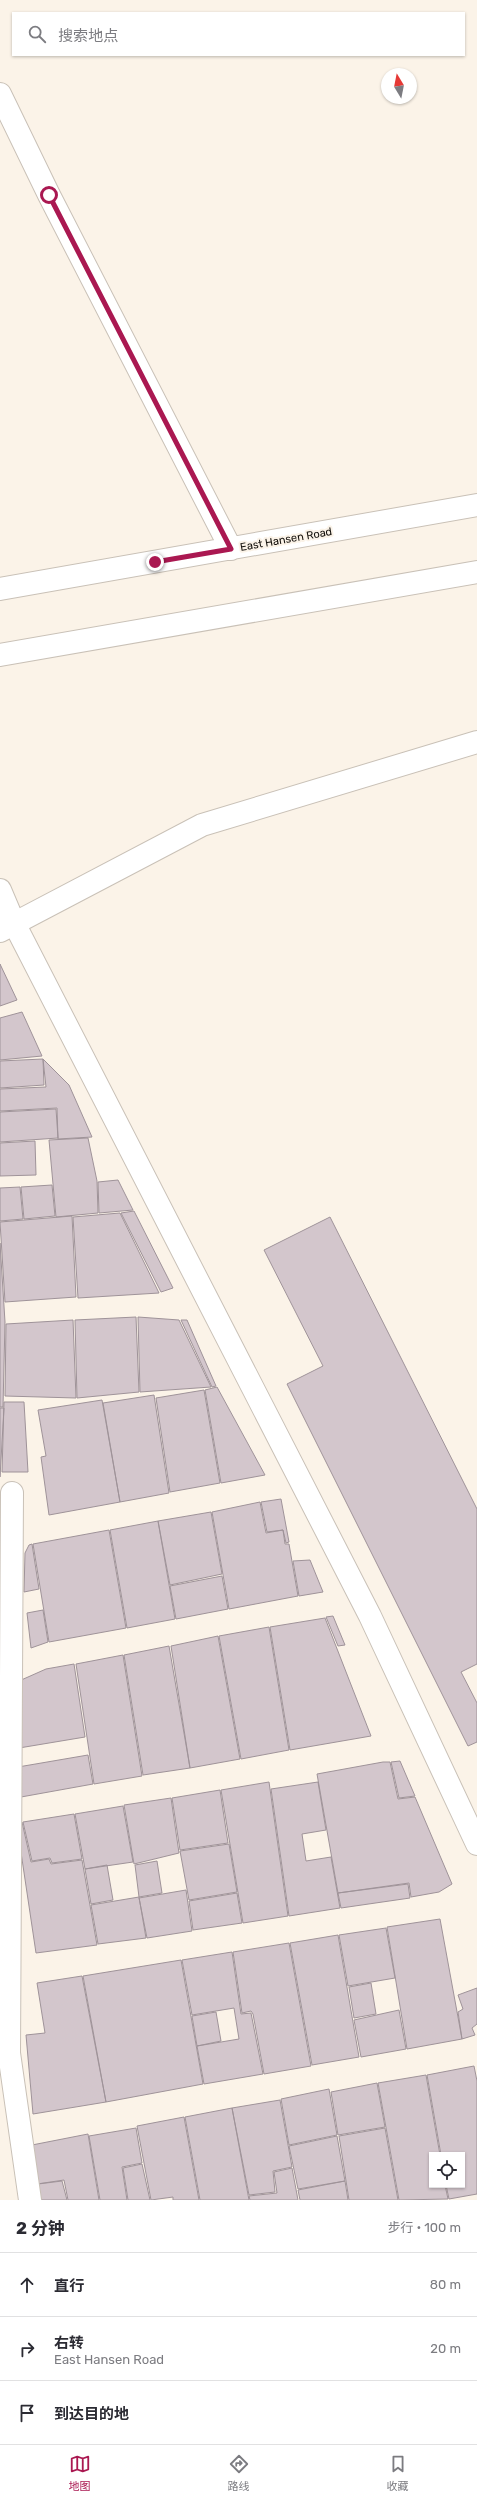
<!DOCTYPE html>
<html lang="zh">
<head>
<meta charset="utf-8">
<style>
	:root { --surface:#fff; --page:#f7f7f7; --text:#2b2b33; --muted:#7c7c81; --line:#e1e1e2; --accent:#aa1851 }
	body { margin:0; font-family:Rubik,"Noto Sans SC",sans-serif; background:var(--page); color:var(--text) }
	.controls { position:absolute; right:12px; bottom:12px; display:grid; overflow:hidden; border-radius:0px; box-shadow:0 1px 3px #0004 }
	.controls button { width:36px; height:36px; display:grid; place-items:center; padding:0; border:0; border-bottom:1px solid var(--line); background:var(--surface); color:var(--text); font:20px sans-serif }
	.compass { position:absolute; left:381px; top:68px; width:36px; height:36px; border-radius:50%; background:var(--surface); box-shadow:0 1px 3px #0004; rotate:350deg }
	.stop { position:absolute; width:12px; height:12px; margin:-9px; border:3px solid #aa1851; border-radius:50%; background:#fff }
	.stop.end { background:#aa1851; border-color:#fff; box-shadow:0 1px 4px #0008 }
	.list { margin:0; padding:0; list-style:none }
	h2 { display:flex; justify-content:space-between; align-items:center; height:52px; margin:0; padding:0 16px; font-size:17px }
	h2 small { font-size:13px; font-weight:400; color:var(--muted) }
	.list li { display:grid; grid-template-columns:26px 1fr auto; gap:12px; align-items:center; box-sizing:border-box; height:64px; padding:0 16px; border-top:1px solid var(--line) }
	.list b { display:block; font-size:15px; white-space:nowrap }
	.list p { margin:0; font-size:13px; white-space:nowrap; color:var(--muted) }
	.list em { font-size:13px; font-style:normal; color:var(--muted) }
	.icon { flex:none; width:22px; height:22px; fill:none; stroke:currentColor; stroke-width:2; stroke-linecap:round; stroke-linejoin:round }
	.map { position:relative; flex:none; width:477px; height:2200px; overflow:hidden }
	.search { position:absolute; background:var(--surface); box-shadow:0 1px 3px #0004; left:12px; right:12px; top:12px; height:44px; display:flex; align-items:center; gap:10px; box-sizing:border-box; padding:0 14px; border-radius:0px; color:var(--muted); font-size:15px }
	.sheet { height:244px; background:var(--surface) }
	nav { display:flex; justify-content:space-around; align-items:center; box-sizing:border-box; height:56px; border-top:1px solid var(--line); background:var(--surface); font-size:11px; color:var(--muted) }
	nav a { display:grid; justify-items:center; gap:2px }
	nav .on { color:var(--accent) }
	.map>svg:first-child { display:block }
	.building { fill:#d3c6cc; stroke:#9f9399 }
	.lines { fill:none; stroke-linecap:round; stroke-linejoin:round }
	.street-casing { stroke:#c9c1b7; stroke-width:24 }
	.secondary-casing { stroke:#c9c1b7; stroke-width:24 }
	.street { stroke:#fff; stroke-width:22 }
	.secondary { stroke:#fff; stroke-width:22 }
	.route { stroke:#aa1851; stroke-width:5 }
	.labels { text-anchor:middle; stroke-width:4; stroke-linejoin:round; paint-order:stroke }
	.street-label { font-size:11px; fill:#110e0a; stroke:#fbf3e8 }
</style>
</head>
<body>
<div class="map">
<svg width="477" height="2200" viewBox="0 0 477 2200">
	<rect width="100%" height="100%" fill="#fbf3e8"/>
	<!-- building -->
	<path class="building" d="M 0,964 L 17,1000 L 0,1006 Z
		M 22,1012 L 42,1056 L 0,1060 L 0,1018 Z
		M 43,1059 L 69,1085 L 92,1137 L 58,1139 L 57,1108 L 0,1111 L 0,1089 L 46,1087 Z
		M 43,1059 L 44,1085 L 0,1088 L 0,1061 Z
		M 56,1109 L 58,1138 L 0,1142 L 0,1112 Z
		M 88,1138 L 97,1181 L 98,1213 L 56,1217 L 49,1140 Z
		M 35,1141 L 36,1175 L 0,1176 L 0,1143 Z
		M 118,1180 L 133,1210 L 99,1213 L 98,1182 Z
		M 52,1185 L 55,1216 L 24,1219 L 21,1187 Z
		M 20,1187 L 23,1219 L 0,1221 L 0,1188 Z
		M 134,1211 L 173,1288 L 161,1292 L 121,1213 Z
		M 120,1213 L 159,1293 L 78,1298 L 73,1217 Z
		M 72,1216 L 76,1297 L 5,1302 L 0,1222 Z
		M 330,1217 L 477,1509 L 477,1664 L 461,1672 L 477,1703 L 477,1742 L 468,1746 L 287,1384 L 323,1366 L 264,1250 Z
		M 0,1243 L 5,1322 L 3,1407 L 0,1407 Z
		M 136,1317 L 139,1392 L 77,1398 L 75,1320 Z
		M 138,1317 L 179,1320 L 211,1387 L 140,1392 Z
		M 73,1320 L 76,1398 L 5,1396 L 6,1324 Z
		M 181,1320 L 187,1320 L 216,1386 L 212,1387 Z
		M 217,1387 L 265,1475 L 221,1483 L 205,1390 Z
		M 204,1390 L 220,1483 L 170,1492 L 156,1398 Z
		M 154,1395 L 169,1493 L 120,1502 L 103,1403 Z
		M 102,1400 L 120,1502 L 49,1515 L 41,1457 L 46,1456 L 38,1410 Z
		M 4,1402 L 24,1402 L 28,1472 L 2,1472 Z
		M 0,1408 L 4,1408 L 0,1477 Z
		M 281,1499 L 289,1542 L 286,1543 L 283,1530 L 267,1532 L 261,1502 Z
		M 260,1502 L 266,1533 L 283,1530 L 285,1544 L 289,1544 L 298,1596 L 229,1609 L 212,1512 Z
		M 211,1512 L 222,1574 L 170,1585 L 158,1521 Z
		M 158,1521 L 175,1619 L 127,1628 L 110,1530 Z
		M 109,1530 L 126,1628 L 49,1642 L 33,1544 Z
		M 32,1544 L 39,1589 L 24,1592 L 25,1553 L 29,1545 Z
		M 310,1560 L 323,1592 L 299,1596 L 293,1561 Z
		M 222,1576 L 228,1609 L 176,1619 L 170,1586 Z
		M 43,1610 L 48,1642 L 31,1648 L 27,1613 Z
		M 333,1616 L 345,1645 L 338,1646 L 326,1617 Z
		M 325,1618 L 371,1736 L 290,1750 L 270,1627 Z
		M 269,1627 L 289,1750 L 241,1759 L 219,1636 Z
		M 218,1636 L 240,1759 L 190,1768 L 171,1646 Z
		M 169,1646 L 190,1768 L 143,1775 L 124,1655 Z
		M 123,1655 L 142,1776 L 94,1784 L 76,1664 Z
		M 74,1664 L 85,1737 L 19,1748 L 19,1681 L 46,1669 Z
		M 88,1755 L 93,1784 L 21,1797 L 18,1767 Z
		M 400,1761 L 415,1796 L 399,1798 L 391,1762 Z
		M 383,1762 L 390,1762 L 398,1799 L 415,1797 L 452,1884 L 439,1892 L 411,1897 L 409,1883 L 338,1893 L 317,1774 Z
		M 269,1782 L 288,1916 L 243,1923 L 221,1790 Z
		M 318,1782 L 326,1830 L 302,1834 L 306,1861 L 331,1857 L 340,1908 L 289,1916 L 271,1789 Z
		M 220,1790 L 228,1843 L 180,1850 L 172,1798 Z
		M 171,1798 L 179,1853 L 134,1864 L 124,1805 Z
		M 123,1806 L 133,1862 L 85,1869 L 75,1814 Z
		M 74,1814 L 82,1859 L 52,1863 L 50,1858 L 32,1861 L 23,1822 Z
		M 22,1822 L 31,1862 L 49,1859 L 51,1864 L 82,1860 L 97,1945 L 36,1953 L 19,1839 L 18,1824 Z
		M 229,1844 L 237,1892 L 189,1900 L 180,1851 Z
		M 157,1861 L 162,1893 L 139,1897 L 135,1865 Z
		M 107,1865 L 113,1900 L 91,1904 L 85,1869 Z
		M 408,1884 L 410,1898 L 341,1908 L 338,1893 Z
		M 186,1890 L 192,1931 L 147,1938 L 139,1898 Z
		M 237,1893 L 242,1923 L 193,1930 L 189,1901 Z
		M 139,1897 L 146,1938 L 98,1944 L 91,1905 Z
		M 440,1919 L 462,2039 L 407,2049 L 387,1927 Z
		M 386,1928 L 395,1978 L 348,1986 L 339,1935 Z
		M 338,1935 L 359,2057 L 312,2065 L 290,1943 Z
		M 289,1943 L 311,2066 L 264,2074 L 253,2014 L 251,2011 L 242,2013 L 233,1952 Z
		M 232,1952 L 241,2014 L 251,2013 L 263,2074 L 204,2084 L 197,2046 L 239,2039 L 234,2008 L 192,2015 L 182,1960 Z
		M 181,1960 L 203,2084 L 106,2102 L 83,1976 Z
		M 82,1976 L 106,2102 L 33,2114 L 26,2035 L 45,2033 L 37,1983 Z
		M 371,1983 L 376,2014 L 354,2018 L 349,1987 Z
		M 477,1988 L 477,2024 L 472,2028 L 475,2035 L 462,2039 L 458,2012 L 463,2009 L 458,1995 Z
		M 399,2010 L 406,2049 L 361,2057 L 354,2020 Z
		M 216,2012 L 221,2041 L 197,2046 L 192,2016 Z
		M 474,2066 L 477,2081 L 477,2194 L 449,2199 L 446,2185 L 462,2185 L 462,2155 L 441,2155 L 427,2075 Z
		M 426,2075 L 440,2155 L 432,2155 L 432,2185 L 445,2185 L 448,2199 L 399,2200 L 378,2083 Z
		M 377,2083 L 385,2127 L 338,2135 L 331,2092 Z
		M 329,2089 L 337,2135 L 289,2145 L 281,2099 Z
		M 280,2100 L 292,2167 L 273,2171 L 275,2192 L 249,2195 L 232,2108 Z
		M 232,2108 L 249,2200 L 200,2200 L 185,2117 Z
		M 184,2117 L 199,2200 L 173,2200 L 173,2197 L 151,2200 L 137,2126 Z
		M 136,2128 L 142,2163 L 122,2167 L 127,2200 L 100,2200 L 89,2136 Z
		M 385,2128 L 398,2200 L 349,2200 L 339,2136 Z
		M 88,2134 L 99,2200 L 68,2200 L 64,2180 L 37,2184 L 32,2145 Z
		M 337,2136 L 345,2181 L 298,2189 L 289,2146 Z
		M 142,2164 L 150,2200 L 128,2200 L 123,2168 Z
		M 292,2168 L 298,2200 L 250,2200 L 249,2196 L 277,2193 L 274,2172 Z
		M 62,2181 L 67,2200 L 40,2200 L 38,2184 Z
		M 345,2181 L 348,2200 L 300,2200 L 298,2190 Z"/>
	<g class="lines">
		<defs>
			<path id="street" d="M 0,890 L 14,923 L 370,1616 L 477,1844
				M 0,931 L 202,825 L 477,742
				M 12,1493 L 9,2053 L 30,2200"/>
			<path id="secondary" d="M 0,94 L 49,195 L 231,549
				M 0,589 L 477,505
				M 0,655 L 477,572"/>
		</defs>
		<!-- street casing -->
		<use href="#street" class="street-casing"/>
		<!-- secondary casing -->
		<use href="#secondary" class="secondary-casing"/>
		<!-- street -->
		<use href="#street" class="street"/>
		<!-- secondary -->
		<use href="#secondary" class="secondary"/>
	</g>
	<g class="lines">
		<!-- route -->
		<path class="route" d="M 49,195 L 231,549 L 155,562"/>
	</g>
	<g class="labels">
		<!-- street labels -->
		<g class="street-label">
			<text transform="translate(286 539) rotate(-10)" y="4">East Hansen Road</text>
		</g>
	</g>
</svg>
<div class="controls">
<button><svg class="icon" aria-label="locate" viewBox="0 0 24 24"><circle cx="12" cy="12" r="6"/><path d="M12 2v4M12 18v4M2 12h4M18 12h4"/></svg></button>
</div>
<svg class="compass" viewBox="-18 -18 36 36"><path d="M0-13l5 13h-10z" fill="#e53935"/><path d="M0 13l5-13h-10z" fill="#7c7c81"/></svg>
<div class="stop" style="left:49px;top:195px"></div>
<div class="stop end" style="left:155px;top:562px"></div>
<div class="search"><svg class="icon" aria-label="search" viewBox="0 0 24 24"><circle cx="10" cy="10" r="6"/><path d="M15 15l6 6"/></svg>搜索地点</div>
</div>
<section class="sheet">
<h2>2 分钟<small>步行 · 100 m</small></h2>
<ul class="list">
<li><svg class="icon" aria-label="ahead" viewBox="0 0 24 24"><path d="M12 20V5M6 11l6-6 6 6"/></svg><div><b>直行</b></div><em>80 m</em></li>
<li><svg class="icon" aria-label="right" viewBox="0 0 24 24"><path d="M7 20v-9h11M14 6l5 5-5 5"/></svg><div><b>右转</b><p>East Hansen Road</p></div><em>20 m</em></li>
<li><svg class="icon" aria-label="arrive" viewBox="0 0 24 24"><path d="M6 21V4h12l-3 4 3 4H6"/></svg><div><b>到达目的地</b></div></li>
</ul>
</section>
<nav>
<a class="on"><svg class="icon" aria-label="map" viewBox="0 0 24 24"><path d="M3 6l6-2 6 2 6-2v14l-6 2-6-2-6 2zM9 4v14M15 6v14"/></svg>地图</a>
<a><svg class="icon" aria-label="directions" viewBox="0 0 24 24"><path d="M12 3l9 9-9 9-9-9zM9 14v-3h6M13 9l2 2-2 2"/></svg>路线</a>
<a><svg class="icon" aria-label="saved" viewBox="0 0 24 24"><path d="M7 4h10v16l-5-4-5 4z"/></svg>收藏</a>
</nav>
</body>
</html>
